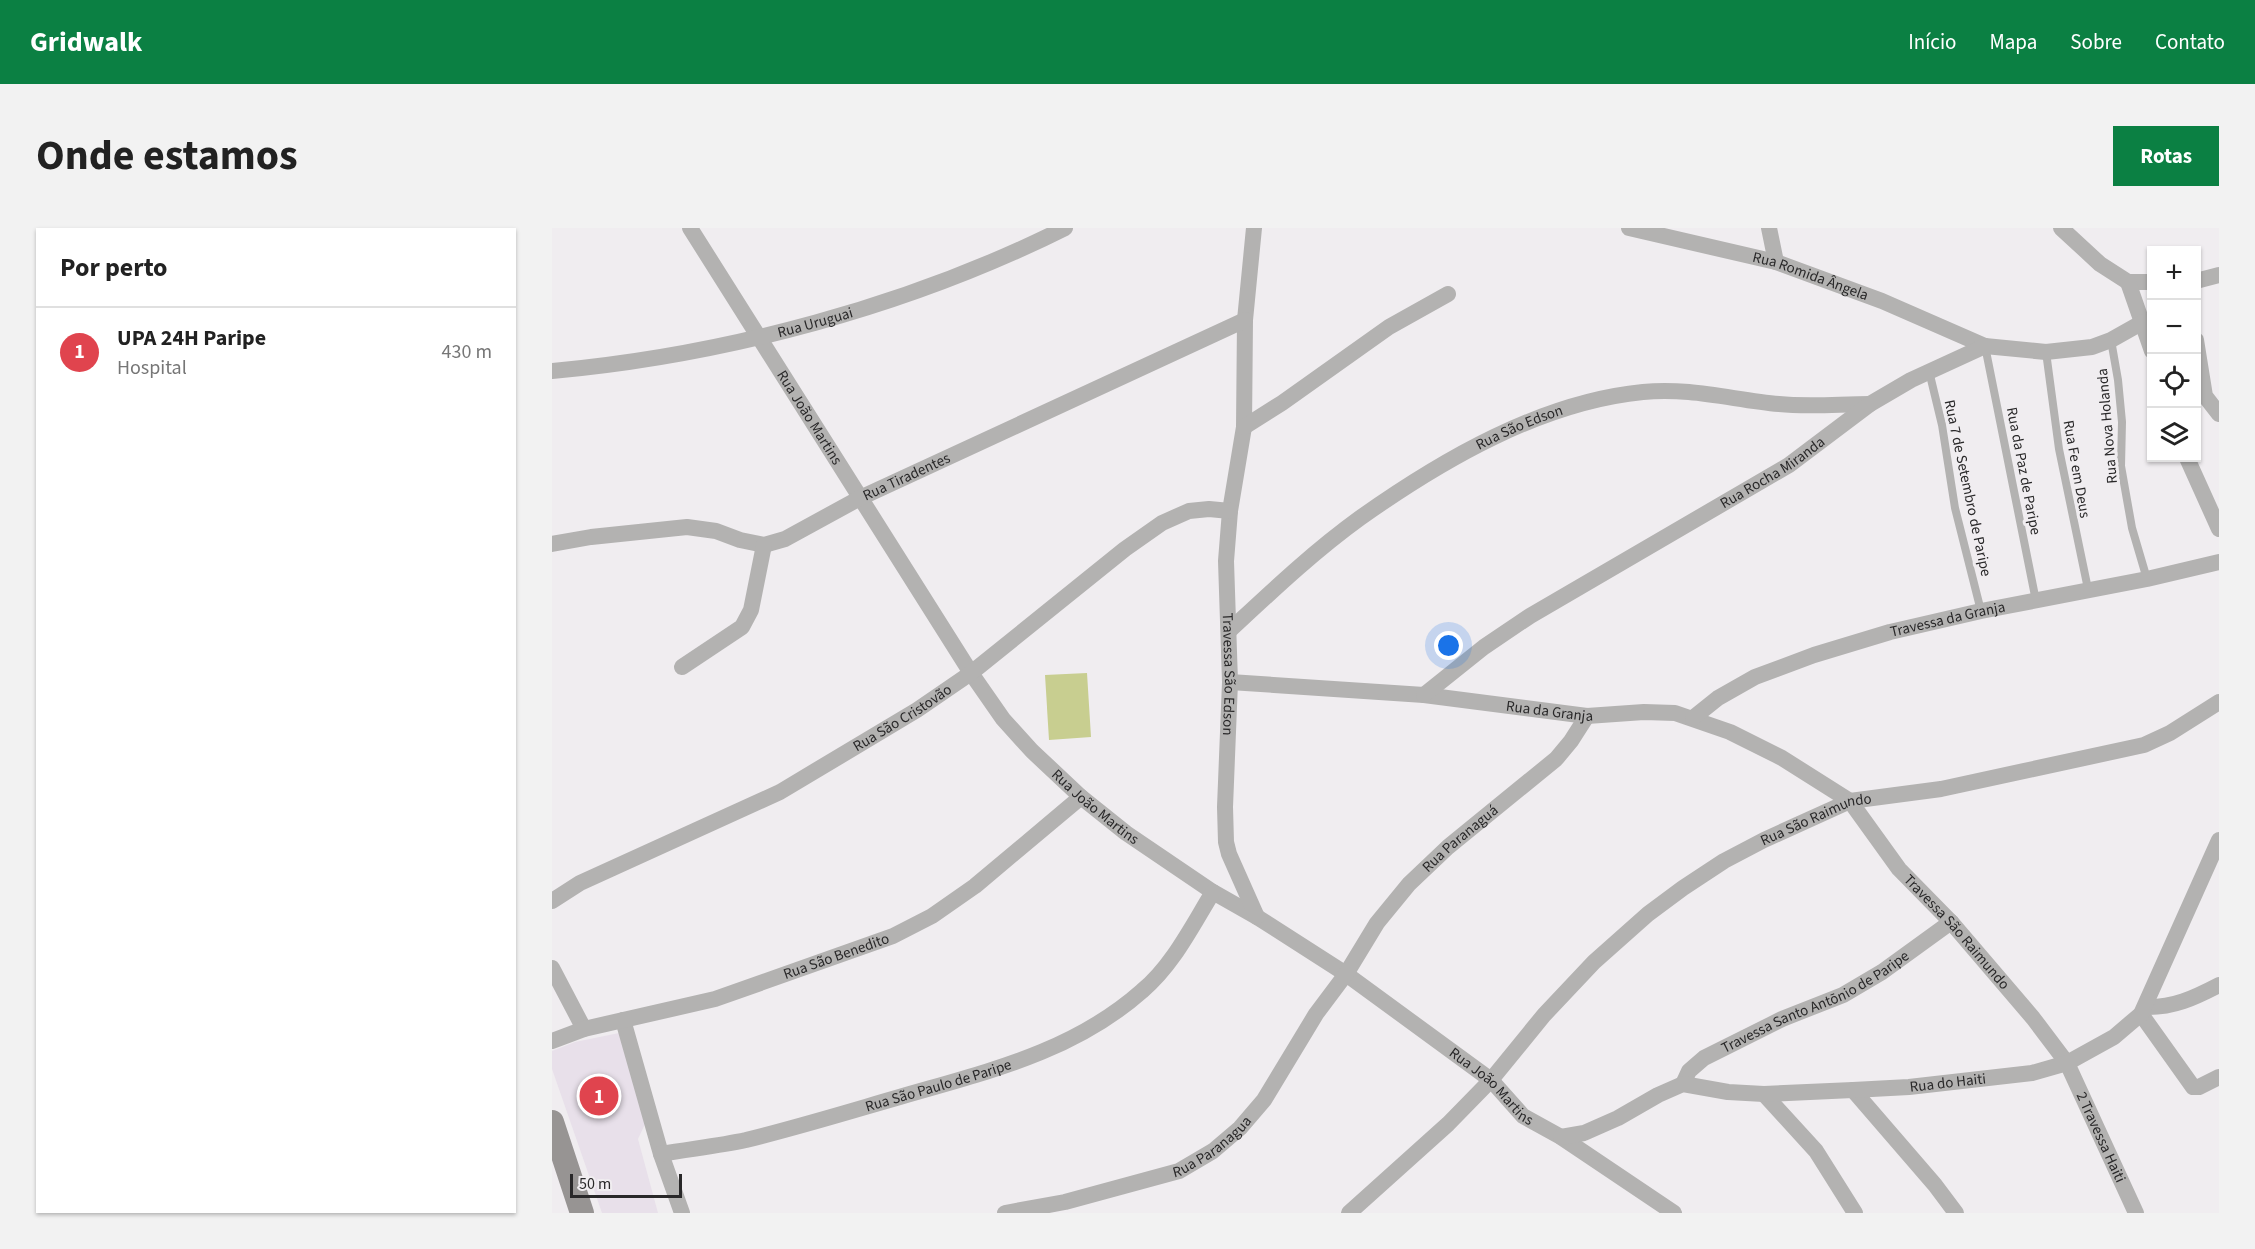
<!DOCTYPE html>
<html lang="pt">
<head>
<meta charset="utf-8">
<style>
	:root { --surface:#fff; --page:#f2f2f2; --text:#222; --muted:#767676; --line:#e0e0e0; --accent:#0b8043 }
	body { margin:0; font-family:"Source Sans 3",sans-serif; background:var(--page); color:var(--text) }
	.controls { position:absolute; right:18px; top:18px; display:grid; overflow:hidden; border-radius:0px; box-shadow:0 2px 4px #0004 }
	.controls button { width:54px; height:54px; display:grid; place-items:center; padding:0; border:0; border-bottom:2px solid var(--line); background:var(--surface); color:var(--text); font:30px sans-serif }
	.scale { position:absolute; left:18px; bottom:15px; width:112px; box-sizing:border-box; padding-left:6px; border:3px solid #292829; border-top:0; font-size:16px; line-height:21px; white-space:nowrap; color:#292829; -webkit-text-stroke:4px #f0edf0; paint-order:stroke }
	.you { position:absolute; left:897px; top:418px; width:21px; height:21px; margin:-15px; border:4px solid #fff; border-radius:50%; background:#1a73e8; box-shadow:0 0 0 9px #1a73e833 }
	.badge { display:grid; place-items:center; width:39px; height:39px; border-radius:50%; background:var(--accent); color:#fff; font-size:20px; font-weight:700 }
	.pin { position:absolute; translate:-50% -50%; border:3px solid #fff; box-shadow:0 2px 6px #0006 }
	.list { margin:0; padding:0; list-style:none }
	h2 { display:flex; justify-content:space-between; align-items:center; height:78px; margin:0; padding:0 24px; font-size:26px }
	h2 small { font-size:20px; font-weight:400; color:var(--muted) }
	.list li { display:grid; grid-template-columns:39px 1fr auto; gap:18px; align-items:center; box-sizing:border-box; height:90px; padding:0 24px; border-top:2px solid var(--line) }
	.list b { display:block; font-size:22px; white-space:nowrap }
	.list p { margin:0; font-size:20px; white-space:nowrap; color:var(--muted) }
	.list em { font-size:20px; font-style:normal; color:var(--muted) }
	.icon { flex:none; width:33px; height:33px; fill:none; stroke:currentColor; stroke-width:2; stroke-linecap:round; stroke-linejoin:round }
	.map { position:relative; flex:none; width:1667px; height:985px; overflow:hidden; border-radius:0px }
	header { display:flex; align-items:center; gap:36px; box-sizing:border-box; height:84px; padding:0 30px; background:var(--accent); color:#fff }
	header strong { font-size:28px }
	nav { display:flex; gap:33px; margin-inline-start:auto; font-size:21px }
	.intro { display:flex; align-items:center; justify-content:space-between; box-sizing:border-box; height:144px; padding:0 36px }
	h1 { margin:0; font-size:42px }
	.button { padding:15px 27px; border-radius:0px; background:var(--accent); color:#fff; font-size:21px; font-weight:700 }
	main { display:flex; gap:36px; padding:0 36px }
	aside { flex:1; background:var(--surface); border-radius:0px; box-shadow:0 2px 4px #0004 }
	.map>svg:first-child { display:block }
	.built { fill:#e8e0ea }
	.green { fill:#c8ce90 }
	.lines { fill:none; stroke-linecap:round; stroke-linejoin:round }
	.lane { stroke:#b3b2b1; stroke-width:8 }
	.street { stroke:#b3b2b1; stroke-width:16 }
	.secondary { stroke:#979493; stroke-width:24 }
	.labels { text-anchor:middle; stroke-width:6; stroke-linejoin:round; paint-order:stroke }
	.street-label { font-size:15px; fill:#292829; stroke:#f0edf0 }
</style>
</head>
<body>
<header>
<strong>Gridwalk</strong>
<nav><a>Início</a><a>Mapa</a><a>Sobre</a><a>Contato</a></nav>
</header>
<div class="intro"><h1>Onde estamos</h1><a class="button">Rotas</a></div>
<main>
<aside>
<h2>Por perto<small></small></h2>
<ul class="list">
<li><span class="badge" style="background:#e0444e">1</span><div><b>UPA 24H Paripe</b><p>Hospital</p></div><em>430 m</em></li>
</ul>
</aside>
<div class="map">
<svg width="1667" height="985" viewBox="0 0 1667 985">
	<rect width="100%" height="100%" fill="#f0edf0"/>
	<!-- built -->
	<path class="built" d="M 67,805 L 93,896 L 86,911 L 106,985 L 50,985 L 0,841 L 0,823 L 23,814 Z"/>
	<!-- green -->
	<path class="green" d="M 535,445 L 539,509 L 497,512 L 493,447 Z"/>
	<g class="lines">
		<!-- lane -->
		<path class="lane" d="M 1559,112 L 1566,152 L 1570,194 L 1569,238 L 1580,300 L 1595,351
			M 1433,118 L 1484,373
			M 1494,124 L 1507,221 L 1536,361
			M 1377,143 L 1390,197 L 1403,280 L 1429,383"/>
		<!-- street -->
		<g class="street">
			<path id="s1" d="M 138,0 L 419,445 L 451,491 L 480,523 L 529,569 L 574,605 L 661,664 L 705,689 L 794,746 L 939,852 L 971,888 L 1009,909 L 1122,985"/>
			<path id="s2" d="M 702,0 L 693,92 L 692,199 L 678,283 L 674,333 L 678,454 L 673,579 L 674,614 L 677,626 L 705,689"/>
			<path id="s3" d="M 1077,0 L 1224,34 L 1330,73 L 1433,118"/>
			<path d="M 1217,0 L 1224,34"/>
			<path d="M 1509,0 L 1548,36 L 1576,54 L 1600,54"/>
			<path d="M 1644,53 L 1667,47"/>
			<path d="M 1576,54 L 1600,123"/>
			<path d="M 1644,112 L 1653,168 L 1667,186"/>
			<path id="s4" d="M 0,143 C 174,127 357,78 513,0"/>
			<path d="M 692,199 L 730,175 L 837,99 L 896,66"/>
			<path d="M 1635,230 L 1667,301"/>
			<path id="s5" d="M 0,316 L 39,309 L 135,299 L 164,303 L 188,312 L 212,317 L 233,311 L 308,270 L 693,92"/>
			<path id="s6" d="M 677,403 C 719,364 761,324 808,290 C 890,232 989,174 1091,164 C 1137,159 1182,172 1227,176 C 1257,179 1288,176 1318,176"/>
			<path d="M 130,439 L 190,399 L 199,382 L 212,317"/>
			<path id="s7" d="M 678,454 L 872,467 L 1035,488 L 1092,484 L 1123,485 L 1178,504 L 1230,530 L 1298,573 L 1347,641 L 1399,694 L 1481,790 L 1515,835 L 1584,985"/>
			<path id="s8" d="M 872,467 L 932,419 L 978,388 L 1237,237 L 1318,176 L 1359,152 L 1433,118 L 1494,124 L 1540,119 L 1559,112 L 1591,94"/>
			<path id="s9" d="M 1141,490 L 1166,470 L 1203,449 L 1262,427 L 1338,404 L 1429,383 L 1595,351 L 1667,334"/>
			<path id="s10" d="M 0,673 L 28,655 L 228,564 L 365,482 L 419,445 L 573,321 L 610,295 L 637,283 L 657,281 L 678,283"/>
			<path d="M 0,740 L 32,801"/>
			<path d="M 1593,779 C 1621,780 1642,770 1667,757"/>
			<path d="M 1589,786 L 1641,859 L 1647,859 L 1667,849"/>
			<path d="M 71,792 L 109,926 L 130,985"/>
			<path id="s11" d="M 0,813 L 32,801 L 163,771 L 341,708 L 380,688 L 423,658 L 529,569"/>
			<path id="s12" d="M 1131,856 L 1137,843 L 1152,830 L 1230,791 L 1291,767 L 1330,744 L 1399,694"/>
			<path d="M 1301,862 L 1383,957 L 1404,985"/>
			<path d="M 1212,866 L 1264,923 L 1303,985"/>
			<path id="s13" d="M 1009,909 L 1032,905 L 1066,890 L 1106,867 L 1131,856 L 1176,864 L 1212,866 L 1301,862 L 1357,859 L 1480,845 L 1515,835 L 1562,809 L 1589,786 L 1667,612"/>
			<path id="s14" d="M 109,926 C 137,921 166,918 194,912 C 247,899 299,883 351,868 C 437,843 521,824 590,763 C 621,737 640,698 661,664"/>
			<path id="s15" d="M 453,985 L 513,974 L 627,943 L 661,923 L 688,900 L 712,872 L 764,786 L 794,746 L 825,695 L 857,656 L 896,619 L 1004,531 L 1019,513 L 1035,488"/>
			<path id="s16" d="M 797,985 L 896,896 L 939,852 L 992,787 L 1042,734 L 1096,686 L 1131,660 L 1172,633 L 1212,612 L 1298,573 L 1389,561 L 1592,517 L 1618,505 L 1667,474"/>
		</g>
		<!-- secondary -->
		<path class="secondary" d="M 0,894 L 30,985"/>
	</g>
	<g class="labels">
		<!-- street labels -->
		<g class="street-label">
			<text dy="5" stroke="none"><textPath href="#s3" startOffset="188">Rua Romida Ângela</textPath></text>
			<text dy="5" stroke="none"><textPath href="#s4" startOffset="268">Rua Uruguai</textPath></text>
			<text dy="5" stroke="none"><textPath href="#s1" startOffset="224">Rua João Martins</textPath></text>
			<text transform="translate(1555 198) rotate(-95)" y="5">Rua Nova Holanda</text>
			<text dy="5" stroke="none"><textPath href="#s6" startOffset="357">Rua São Edson</textPath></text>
			<text transform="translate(1525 241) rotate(80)" y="5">Rua Fe em Deus</text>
			<text transform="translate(1472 243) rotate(79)" y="5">Rua da Paz de Paripe</text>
			<text dy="5" stroke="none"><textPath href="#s8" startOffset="414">Rua Rocha Miranda</textPath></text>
			<text dy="5" stroke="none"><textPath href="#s5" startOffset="374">Rua Tiradentes</textPath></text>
			<text transform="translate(1416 260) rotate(78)" y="5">Rua 7 de Setembro de Paripe</text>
			<text dy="5" stroke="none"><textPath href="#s9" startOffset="276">Travessa da Granja</textPath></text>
			<text dy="5" stroke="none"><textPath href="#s2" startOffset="448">Travessa São Edson</textPath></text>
			<text dy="5" stroke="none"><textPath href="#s7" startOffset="321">Rua da Granja</textPath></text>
			<text dy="5" stroke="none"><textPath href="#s10" startOffset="396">Rua São Cristovão</textPath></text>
			<text dy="5" stroke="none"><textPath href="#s1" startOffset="710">Rua João Martins</textPath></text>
			<text dy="5" stroke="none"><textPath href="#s16" startOffset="618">Rua São Raimundo</textPath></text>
			<text dy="5" stroke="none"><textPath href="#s15" startOffset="620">Rua Paranaguá</textPath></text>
			<text dy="5" stroke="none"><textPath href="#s7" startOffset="813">Travessa São Raimundo</textPath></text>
			<text dy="5" stroke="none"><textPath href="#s11" startOffset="297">Rua São Benedito</textPath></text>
			<text dy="5" stroke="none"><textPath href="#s12" startOffset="159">Travessa Santo Antōnio de Paripe</textPath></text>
			<text dy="5" stroke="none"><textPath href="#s13" startOffset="400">Rua do Haiti</textPath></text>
			<text dy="5" stroke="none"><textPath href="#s14" startOffset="286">Rua São Paulo de Paripe</textPath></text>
			<text dy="5" stroke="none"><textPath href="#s1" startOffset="1196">Rua João Martins</textPath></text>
			<text dy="5" stroke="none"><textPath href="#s7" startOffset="1066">2 Travessa Haiti</textPath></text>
			<text dy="5" stroke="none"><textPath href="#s15" startOffset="220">Rua Paranagua</textPath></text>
		</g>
	</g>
</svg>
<div class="controls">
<button>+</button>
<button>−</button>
<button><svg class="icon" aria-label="locate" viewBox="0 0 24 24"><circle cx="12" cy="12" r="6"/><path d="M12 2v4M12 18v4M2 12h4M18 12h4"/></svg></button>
<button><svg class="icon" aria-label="layers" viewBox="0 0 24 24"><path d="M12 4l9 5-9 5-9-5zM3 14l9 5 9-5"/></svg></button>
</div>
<div class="scale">50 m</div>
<div class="you"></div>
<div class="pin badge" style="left:47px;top:868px;background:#e0444e">1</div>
</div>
</main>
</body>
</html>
